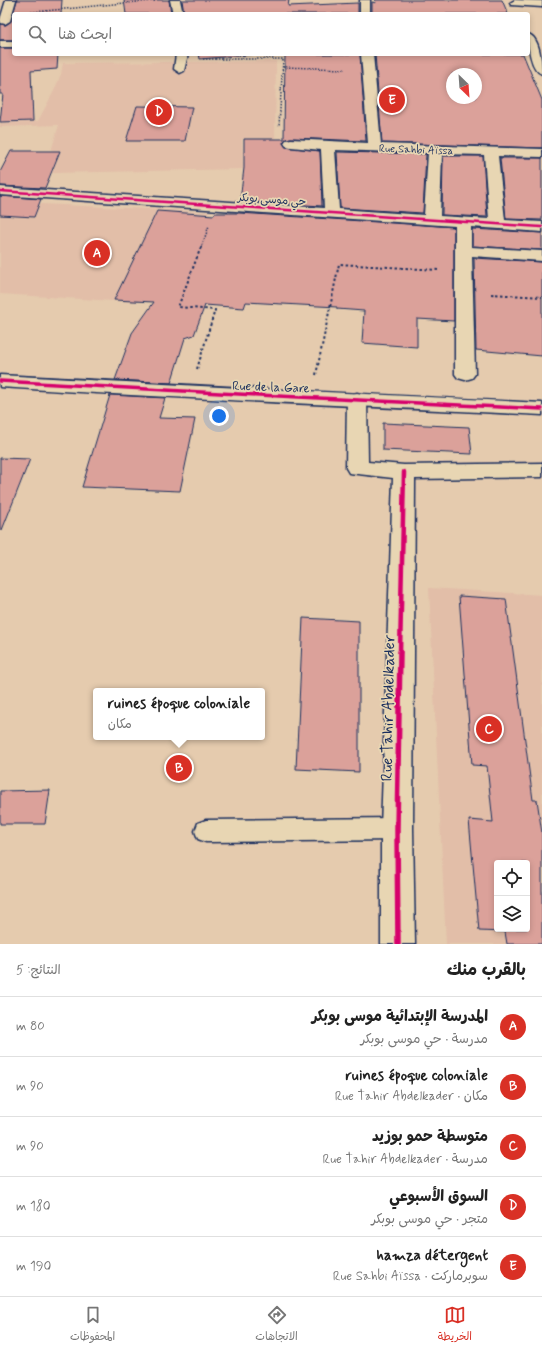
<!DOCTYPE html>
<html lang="ar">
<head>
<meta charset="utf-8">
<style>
	:root { --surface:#fff; --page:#f2f2f2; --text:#222; --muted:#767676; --line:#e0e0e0; --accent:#d93025 }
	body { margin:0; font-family:Mynerve,"Playpen Sans Arabic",sans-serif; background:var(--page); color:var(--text); direction:rtl }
	.controls { position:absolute; right:12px; bottom:12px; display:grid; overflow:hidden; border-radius:4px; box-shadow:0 2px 6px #0003 }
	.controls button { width:36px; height:36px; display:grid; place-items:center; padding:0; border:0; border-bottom:1px solid var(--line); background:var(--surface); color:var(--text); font:20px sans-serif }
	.compass { position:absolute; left:446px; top:68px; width:36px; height:36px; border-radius:50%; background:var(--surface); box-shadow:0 2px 6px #0003; rotate:155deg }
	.you { position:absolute; left:219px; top:416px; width:14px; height:14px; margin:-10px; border:3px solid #fff; border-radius:50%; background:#1a73e8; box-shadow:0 0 0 6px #1a73e833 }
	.badge { display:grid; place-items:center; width:26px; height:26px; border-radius:50%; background:var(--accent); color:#fff; font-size:13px; font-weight:700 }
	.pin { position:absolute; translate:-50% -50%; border:2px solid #fff; box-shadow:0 1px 4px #0006 }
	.popup { position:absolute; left:93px; top:688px; width:172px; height:52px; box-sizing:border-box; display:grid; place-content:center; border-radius:4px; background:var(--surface); filter:drop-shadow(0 1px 3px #0005); font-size:13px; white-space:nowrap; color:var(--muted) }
	.popup b { font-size:15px; color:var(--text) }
	.popup::after { content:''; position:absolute; left:50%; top:100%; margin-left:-8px; border:8px solid transparent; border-top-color:var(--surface) }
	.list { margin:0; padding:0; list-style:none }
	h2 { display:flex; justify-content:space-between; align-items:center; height:52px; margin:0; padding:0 16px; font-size:17px }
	h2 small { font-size:13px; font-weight:400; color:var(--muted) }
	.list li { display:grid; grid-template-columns:26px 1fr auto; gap:12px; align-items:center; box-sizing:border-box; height:60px; padding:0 16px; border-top:1px solid var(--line) }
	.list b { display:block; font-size:15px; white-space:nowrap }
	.list p { margin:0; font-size:13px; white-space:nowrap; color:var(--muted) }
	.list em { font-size:13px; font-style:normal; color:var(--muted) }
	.icon { flex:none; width:22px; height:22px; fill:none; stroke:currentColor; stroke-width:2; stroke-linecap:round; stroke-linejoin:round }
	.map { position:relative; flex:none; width:542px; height:944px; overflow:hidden; direction:ltr }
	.search { position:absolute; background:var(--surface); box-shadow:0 2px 6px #0003; left:12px; right:12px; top:12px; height:44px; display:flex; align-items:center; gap:10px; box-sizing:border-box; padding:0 14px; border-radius:4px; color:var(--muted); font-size:15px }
	.sheet { height:352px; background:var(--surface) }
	nav { display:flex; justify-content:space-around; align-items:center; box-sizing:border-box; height:56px; border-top:1px solid var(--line); background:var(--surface); font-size:11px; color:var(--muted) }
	nav a { display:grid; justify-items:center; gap:2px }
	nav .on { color:var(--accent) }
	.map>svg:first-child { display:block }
	.built { fill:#e2bea8; fill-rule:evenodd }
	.building { fill:#dba19a; stroke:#1b2f5e; fill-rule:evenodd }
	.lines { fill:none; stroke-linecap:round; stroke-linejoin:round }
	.service-casing { stroke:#1b2f5e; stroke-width:3 }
	.minor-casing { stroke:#1b2f5e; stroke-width:3 }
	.tertiary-casing { stroke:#1b2f5e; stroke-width:3 }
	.path-far1 { stroke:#1b2f5e; stroke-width:1.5; stroke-dasharray:1.5 1.5; stroke-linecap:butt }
	.path { stroke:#1b2f5e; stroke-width:2; stroke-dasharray:2.5 2.5; stroke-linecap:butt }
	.service { fill:#e8d6b3; fill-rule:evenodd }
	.minor { fill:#e8d6b3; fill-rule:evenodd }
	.tertiary { fill:#e8d6b3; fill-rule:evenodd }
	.cycleway-far3-casing { stroke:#e8d6b3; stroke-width:4 }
	.cycleway-far2-casing { stroke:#e8d6b3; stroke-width:5.5 }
	.cycleway-far1-casing { stroke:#e8d6b3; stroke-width:7 }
	.cycleway-casing { stroke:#e8d6b3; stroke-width:8 }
	.cycleway-far3 { stroke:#d6006c; stroke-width:2.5 }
	.cycleway-far2 { stroke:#d6006c; stroke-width:3.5 }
	.cycleway-far1 { stroke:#d6006c; stroke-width:4.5 }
	.cycleway { stroke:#d6006c; stroke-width:5.5 }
	.labels { text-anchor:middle; stroke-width:3.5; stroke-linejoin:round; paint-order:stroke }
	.far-street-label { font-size:11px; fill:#1b2f5e; stroke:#e8d6b3 }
	.street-label { font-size:13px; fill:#1b2f5e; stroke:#e8d6b3 }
	.near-street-label { font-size:16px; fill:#1b2f5e; stroke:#e8d6b3 }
</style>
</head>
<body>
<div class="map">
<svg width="542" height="944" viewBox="0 0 542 944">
	<rect width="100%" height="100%" fill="#e5cbae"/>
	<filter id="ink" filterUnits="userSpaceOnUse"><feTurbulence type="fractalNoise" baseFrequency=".025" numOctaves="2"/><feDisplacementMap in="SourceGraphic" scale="8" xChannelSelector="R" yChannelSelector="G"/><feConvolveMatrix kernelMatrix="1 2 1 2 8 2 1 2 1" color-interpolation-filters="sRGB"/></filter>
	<g filter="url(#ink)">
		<!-- built -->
		<path class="built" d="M 276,61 L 275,139 L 242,139 L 244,169 L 52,173 L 60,151 L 51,151 L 59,125 L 0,127 L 0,122 L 38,121 L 54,91 L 61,74 L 63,63 Z
			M 0,202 L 209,212 L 177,302 L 130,302 L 0,294 Z
			M 429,588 L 542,595 L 542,944 L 446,944 ZM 497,863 L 527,863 L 527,929 L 497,929 Z"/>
		<!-- building -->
		<path class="building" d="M 17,0 L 62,0 L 61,14 L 14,14 L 14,40 L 0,40 L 0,24 L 6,25 L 11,21 Z
			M 124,0 L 169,0 L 171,14 L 126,14 Z
			M 182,0 L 289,0 L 288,6 L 358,3 L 358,14 L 184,14 Z
			M 375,0 L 502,0 L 508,14 L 372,14 L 372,2 L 376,3 Z
			M 0,48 L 14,48 L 14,54 L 58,54 L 57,69 L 31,71 L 33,121 L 0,122 L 3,94 L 0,94 Z
			M 199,54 L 260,54 L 200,59 Z
			M 285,54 L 360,54 L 366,141 L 291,138 L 286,139 L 283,142 L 286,147 L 320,151 L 322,206 L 240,201 L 244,168 L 244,139 L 284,139 Z
			M 375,54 L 523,54 L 542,100 L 542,148 L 382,143 ZM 452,74 L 476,74 L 476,98 L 452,98 Z
			M 137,106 L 192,107 L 185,141 L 126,141 Z
			M 11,151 L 60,151 L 45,188 L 0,186 L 0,172 Z
			M 337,152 L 426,154 L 423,213 L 340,208 Z
			M 443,156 L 483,156 L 487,217 L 442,215 Z
			M 500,158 L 542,158 L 542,220 L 506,219 Z
			M 0,196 L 41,199 L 34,217 L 0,215 Z
			M 157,211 L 214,215 L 215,213 L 239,213 L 454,227 L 454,321 L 417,319 L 417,347 L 362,343 L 364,311 L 337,309 L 337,307 L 246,302 L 244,308 L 205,305 L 194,335 L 185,338 L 171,383 L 115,380 L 132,333 L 154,302 L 114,300 Z
			M 472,229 L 542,233 L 542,250 L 472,246 Z
			M 474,258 L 542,262 L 542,356 L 476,350 Z
			M 110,395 L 165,398 L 159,418 L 195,419 L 180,491 L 82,487 Z
			M 383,423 L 469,427 L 472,454 L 383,450 Z
			M 0,458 L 30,459 L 2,530 L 0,530 Z
			M 459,596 L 506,599 L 533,800 L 537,800 L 542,833 L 542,944 L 507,944 L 505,932 L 479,931 L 469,820 L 493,822 L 487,766 L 472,765 ZM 497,863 L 527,863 L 527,929 L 497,929 Z
			M 303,618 L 359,621 L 359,772 L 296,769 Z
			M 50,790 L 45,824 L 0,824 L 0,791 Z"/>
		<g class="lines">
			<defs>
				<path id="service" d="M 397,818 L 405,821 L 408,829 L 405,837 L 397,840 L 206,842 L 198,839 L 195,831 L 198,823 L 206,820 Z"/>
				<path id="minor" d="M 6,0 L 16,0 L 10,21 L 5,24 L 1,23 L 0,20 Z
					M 170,0 L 180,0 L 183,14 L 173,14 Z
					M 360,0 L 370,0 L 370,14 L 360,14 Z
					M 515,0 L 542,1 L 542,7 L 511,5 L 510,3 Z
					M 528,34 C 540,37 542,63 542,74 C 530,70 528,44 528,34 Z
					M 0,41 L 14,41 L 14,47 L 0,47 Z
					M 176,54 L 188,54 L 184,71 L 180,73 L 174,69 Z
					M 361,54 L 373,54 L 381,144 L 542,149 L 542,157 L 498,156 L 505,220 L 542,222 L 542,232 L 471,227 L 471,247 L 542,251 L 542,261 L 472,256 L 475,374 L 472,378 L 465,380 L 458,378 L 455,374 L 455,226 L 0,195 L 0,187 L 324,208 L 321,150 L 291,147 L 286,146 L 284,143 L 286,140 L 291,139 L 368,143 ZM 335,150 L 428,153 L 424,215 L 339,209 ZM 442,154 L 484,155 L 489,219 L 440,216 Z
					M 357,393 L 364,395 L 367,399 L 368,462 L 404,465 L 542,463 L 542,477 L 415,479 L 413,829 L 415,944 L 381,944 L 381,829 L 393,478 L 349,473 L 346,468 L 347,399 L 350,395 Z"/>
				<path id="tertiary" d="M 0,375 C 181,386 361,393 542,403 L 542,415 C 361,406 181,399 0,387 Z"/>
			</defs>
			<!-- service casing -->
			<use href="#service" class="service-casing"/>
			<!-- minor casing -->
			<use href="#minor" class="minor-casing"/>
			<!-- tertiary casing -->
			<use href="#tertiary" class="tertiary-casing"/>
			<!-- path-far1 -->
			<path class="path-far1" d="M 31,12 C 73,9 113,3 155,1
				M 203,59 L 283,59 L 279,126
				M 283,67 L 345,69
				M 201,248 L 209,226"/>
			<!-- path -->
			<path class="path" d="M 491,294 L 542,297
				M 197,369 L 215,310 L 178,307 L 201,247
				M 316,375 L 339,264 L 438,270"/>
			<!-- service -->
			<use href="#service" class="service"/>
			<!-- minor -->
			<use href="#minor" class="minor"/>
			<!-- tertiary -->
			<use href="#tertiary" class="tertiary"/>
			<defs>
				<path id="cycleway-far3" d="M 0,191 L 542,227"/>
				<path id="cycleway-far2" d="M 0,381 C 181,392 361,400 542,409"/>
				<path id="cycleway-far1" d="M 400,653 L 404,472"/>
				<path id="cycleway" d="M 398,944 L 397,829 L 400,652"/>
			</defs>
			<!-- cycleway-far3 casing -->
			<use href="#cycleway-far3" class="cycleway-far3-casing"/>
			<!-- cycleway-far2 casing -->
			<use href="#cycleway-far2" class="cycleway-far2-casing"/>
			<!-- cycleway-far1 casing -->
			<use href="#cycleway-far1" class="cycleway-far1-casing"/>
			<!-- cycleway casing -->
			<use href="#cycleway" class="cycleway-casing"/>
			<!-- cycleway-far3 -->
			<use href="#cycleway-far3" class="cycleway-far3"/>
			<!-- cycleway-far2 -->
			<use href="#cycleway-far2" class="cycleway-far2"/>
			<!-- cycleway-far1 -->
			<use href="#cycleway-far1" class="cycleway-far1"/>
			<!-- cycleway -->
			<use href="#cycleway" class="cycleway"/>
		</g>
	</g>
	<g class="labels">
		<!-- far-street labels -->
		<g class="far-street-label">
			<text transform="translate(416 149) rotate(2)" y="4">Rue Sahbi Aïssa</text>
			<text transform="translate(272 199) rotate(4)" y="4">حي موسى بوبكر</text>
		</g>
		<!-- street labels -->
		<g class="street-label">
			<text transform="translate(271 386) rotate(2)" y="5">Rue de la Gare</text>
		</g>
		<!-- near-street labels -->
		<g class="near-street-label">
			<text transform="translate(387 708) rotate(-89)" y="6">Rue Tahir Abdelkader</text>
		</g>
	</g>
</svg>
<div class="controls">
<button><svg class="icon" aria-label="locate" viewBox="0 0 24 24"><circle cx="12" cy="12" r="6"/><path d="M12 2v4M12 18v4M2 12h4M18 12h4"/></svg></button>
<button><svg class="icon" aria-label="layers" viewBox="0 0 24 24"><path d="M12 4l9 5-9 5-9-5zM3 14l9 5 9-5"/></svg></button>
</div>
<svg class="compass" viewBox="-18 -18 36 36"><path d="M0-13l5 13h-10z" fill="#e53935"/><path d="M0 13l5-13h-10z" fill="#767676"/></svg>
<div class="you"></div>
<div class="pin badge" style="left:97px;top:253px">A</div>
<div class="pin badge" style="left:179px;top:768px">B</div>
<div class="popup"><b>ruines époque coloniale</b>مكان</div>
<div class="pin badge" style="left:489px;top:729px">C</div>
<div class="pin badge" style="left:159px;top:112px">D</div>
<div class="pin badge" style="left:392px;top:100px">E</div>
<div class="search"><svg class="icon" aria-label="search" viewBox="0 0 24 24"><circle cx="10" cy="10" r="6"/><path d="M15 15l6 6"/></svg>ابحث هنا</div>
</div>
<section class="sheet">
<h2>بالقرب منك<small>النتائج: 5</small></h2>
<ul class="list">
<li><span class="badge">A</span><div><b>المدرسة الإبتدائية موسى بوبكر</b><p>مدرسة · حي موسى بوبكر</p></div><em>80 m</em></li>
<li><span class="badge">B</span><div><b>ruines époque coloniale</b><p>مكان · Rue Tahir Abdelkader</p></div><em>90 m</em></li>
<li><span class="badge">C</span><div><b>متوسطة حمو بوزيد</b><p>مدرسة · Rue Tahir Abdelkader</p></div><em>90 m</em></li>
<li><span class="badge">D</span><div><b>السوق الأسبوعي</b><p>متجر · حي موسى بوبكر</p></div><em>180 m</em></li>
<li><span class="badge">E</span><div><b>hamza détergent</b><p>سوبرماركت · Rue Sahbi Aïssa</p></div><em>190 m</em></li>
</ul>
</section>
<nav>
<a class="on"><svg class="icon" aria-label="map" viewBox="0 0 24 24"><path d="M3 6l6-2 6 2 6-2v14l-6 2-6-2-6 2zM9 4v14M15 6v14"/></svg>الخريطة</a>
<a><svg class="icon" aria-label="directions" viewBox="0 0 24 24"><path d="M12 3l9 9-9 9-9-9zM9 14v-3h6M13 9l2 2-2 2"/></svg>الاتجاهات</a>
<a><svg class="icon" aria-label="saved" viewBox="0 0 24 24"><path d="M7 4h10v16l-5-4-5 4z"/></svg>المحفوظات</a>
</nav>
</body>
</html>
